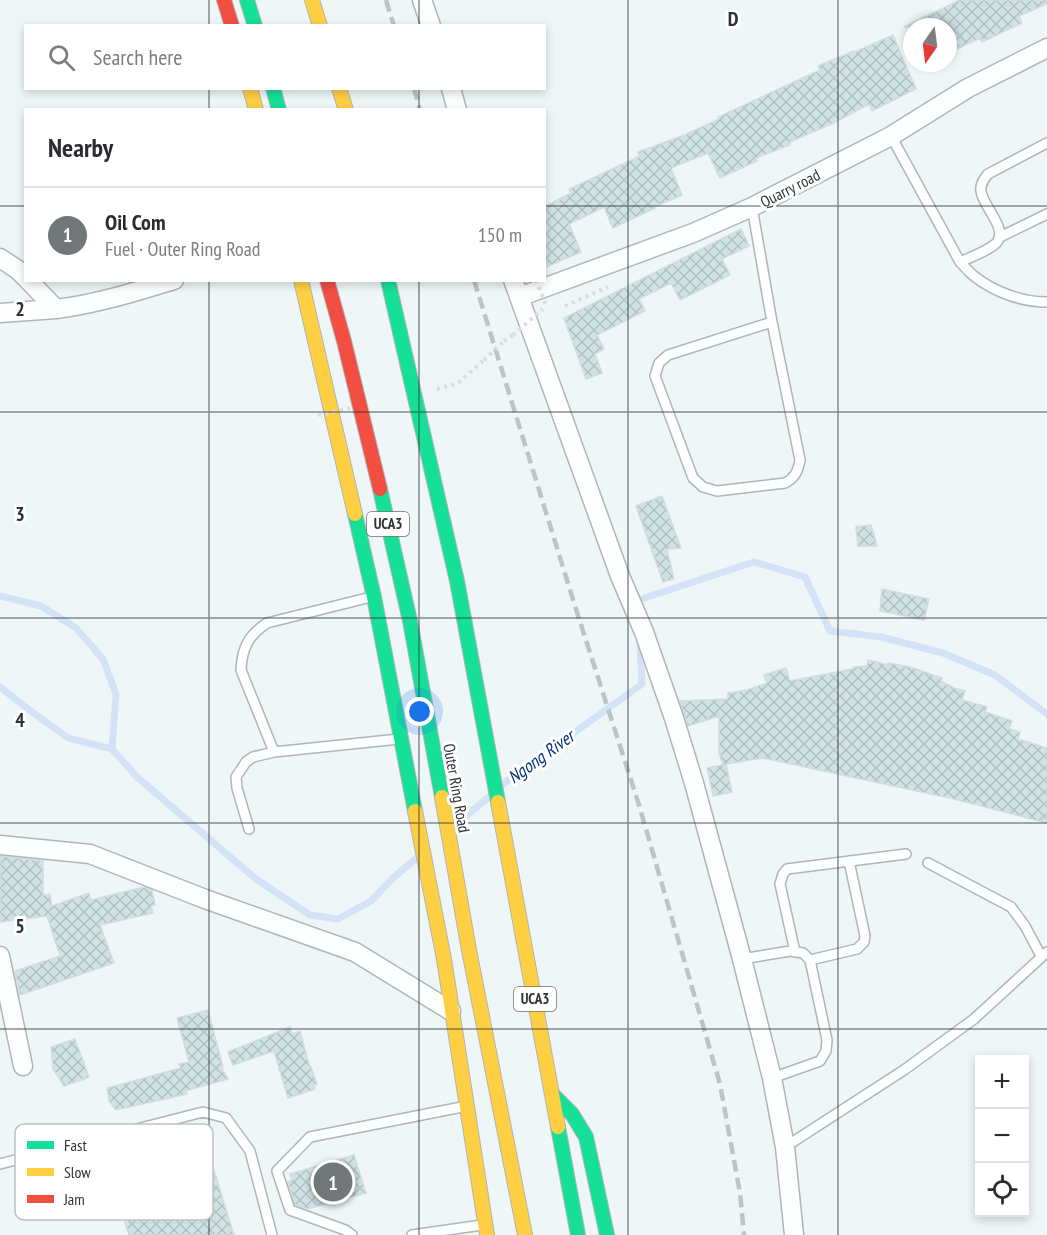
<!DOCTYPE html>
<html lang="en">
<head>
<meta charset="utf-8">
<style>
	:root { --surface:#fff; --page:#f2f2f3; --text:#2b2b33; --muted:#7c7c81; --line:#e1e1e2; --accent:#717779 }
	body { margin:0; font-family:"PT Sans Narrow",sans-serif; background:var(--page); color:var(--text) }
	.controls { position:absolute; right:18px; bottom:18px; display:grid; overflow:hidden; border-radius:0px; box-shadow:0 3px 9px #0003 }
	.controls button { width:54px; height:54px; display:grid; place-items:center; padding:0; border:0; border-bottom:2px solid var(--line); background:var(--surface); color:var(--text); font:30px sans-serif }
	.compass { position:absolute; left:903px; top:18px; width:54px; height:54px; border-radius:50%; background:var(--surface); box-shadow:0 3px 9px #0003; rotate:194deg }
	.you { position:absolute; left:420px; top:712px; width:21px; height:21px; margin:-15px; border:4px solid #fff; border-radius:50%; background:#1a73e8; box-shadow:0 0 0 9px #1a73e833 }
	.badge { display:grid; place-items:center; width:39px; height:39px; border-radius:50%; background:var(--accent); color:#fff; font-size:20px; font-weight:700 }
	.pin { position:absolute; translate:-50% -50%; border:3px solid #fff; box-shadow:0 2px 6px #0006 }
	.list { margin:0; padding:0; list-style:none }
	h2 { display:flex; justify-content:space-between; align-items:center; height:78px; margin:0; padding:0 24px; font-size:26px }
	h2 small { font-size:20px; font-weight:400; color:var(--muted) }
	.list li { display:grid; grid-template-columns:39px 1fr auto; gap:18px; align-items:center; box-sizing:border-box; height:96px; padding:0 24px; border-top:2px solid var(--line) }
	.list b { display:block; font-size:22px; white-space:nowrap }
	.list p { margin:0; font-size:20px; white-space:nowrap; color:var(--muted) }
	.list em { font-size:20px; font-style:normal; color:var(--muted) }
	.icon { flex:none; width:33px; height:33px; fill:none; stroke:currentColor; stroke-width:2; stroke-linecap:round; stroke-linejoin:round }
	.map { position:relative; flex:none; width:1047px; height:1235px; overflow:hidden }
	.search { position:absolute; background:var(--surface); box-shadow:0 3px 9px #0003; left:24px; top:24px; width:522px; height:66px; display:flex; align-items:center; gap:15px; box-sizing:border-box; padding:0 21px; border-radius:0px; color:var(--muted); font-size:22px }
	.panel { position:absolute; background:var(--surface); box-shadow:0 3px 9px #0003; left:24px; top:108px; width:522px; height:174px; border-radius:0px }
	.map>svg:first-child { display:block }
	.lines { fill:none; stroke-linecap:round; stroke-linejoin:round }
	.stream { stroke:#d3e2f4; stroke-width:7 }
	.building { fill:url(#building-cross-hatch); stroke:#d6dcdc; stroke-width:1.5 }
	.lane-casing { stroke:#b0b5b7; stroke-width:12 }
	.street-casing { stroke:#b0b5b7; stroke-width:21 }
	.fast-casing { stroke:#b0b5b7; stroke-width:16 }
	.slow-casing { stroke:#b0b5b7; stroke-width:16 }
	.jam-casing { stroke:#b0b5b7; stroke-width:16 }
	.path { stroke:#dbdcde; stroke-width:4; stroke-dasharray:3 4.5; stroke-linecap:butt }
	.lane { stroke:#fdfefe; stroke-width:9 }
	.street { stroke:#fdfefe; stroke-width:18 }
	.fast { stroke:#16e098; stroke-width:14 }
	.slow { stroke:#ffcf43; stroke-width:14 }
	.jam { stroke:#f24e42; stroke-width:14 }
	.rail { stroke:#c1c3c3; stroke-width:4.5; stroke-dasharray:12 6; stroke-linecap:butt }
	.path-bridge { stroke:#dbdcde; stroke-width:4; stroke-dasharray:3 4.5; stroke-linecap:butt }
	.grid { fill:none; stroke:#2d3234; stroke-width:1.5; stroke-opacity:0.55 }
	.labels { text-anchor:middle; stroke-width:6; stroke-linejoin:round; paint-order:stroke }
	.shield { fill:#fff; stroke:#6c7071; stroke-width:1.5 }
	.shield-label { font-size:15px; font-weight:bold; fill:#2d3234 }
	.street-label { font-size:16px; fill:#2d3234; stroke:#fff }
	.water-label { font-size:18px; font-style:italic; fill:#00337b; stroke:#fff }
	.key { fill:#fff; stroke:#c0c2c2; stroke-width:1.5 }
	.key-label { font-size:16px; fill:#2d3234 }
	.grid-label { font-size:20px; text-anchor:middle; font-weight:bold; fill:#2d3234; stroke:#fff; stroke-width:6; stroke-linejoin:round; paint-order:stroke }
</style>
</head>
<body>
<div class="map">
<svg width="1047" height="1235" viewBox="0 0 1047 1235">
	<defs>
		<pattern id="building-cross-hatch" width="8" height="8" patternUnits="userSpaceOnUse" patternTransform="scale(1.5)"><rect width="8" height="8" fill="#cfe2e4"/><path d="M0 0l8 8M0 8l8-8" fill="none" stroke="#b2c2c4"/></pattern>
	</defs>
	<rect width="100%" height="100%" fill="#eff6f8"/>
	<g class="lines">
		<!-- stream -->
		<path class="stream" d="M 0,596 L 41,606 L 76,628 L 103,659 L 116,694 L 112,749
			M 638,607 L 638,600 L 754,562 L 805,577 L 830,631 L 881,637 L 943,653 L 995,675 L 1047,714
			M 0,687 L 28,709 L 68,738 L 112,749 L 137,777 L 256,879 L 310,915 L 338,919 L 371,901 L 392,879 L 419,856
			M 501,786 L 512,777 L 642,684 L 640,642
			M 453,827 L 490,796"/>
	</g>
	<!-- building -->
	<path class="building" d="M 960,0 L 1047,0 L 1047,4 L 1019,16 L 1022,23 L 982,42 L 980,38 L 948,53 L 948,27 L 904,27 Z
		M 893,35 L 916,89 L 872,111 L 869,104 L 836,122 L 790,142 L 790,145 L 756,158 L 757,161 L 720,178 L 708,153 L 671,168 L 682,195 L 654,207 L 655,208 L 613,228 L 604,207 L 569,224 L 581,252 L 544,268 L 544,207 L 571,193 L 569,189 L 640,156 L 638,152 L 682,136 L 719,119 L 718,117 L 809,75 L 820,70 L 818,66 L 854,51 L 855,52 Z
		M 741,229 L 749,246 L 722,259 L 730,275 L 680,300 L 671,283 L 639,299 L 645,311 L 597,335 L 604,349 L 595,354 L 602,373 L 586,379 L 564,318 Z
		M 662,496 L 681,548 L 667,549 L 674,579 L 663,582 L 636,506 Z
		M 871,525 L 877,546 L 858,546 L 856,527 Z
		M 882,589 L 929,599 L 924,620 L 880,611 Z
		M 868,660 L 888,665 L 888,663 L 910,667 L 942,678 L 941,681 L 954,688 L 965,691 L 962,700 L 987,707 L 985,712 L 1012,721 L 1009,729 L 1020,732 L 1018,739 L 1047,748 L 1047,823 L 954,799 L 763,758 L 726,764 L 732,792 L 713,796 L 707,768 L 723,765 L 719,753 L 719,716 L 688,726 L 680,701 L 727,699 L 728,693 L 747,690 L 767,683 L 764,675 L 786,668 L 790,681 L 852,669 L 853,667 L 867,666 Z
		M 0,856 L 43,861 L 43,895 L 50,894 L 52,906 L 89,893 L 91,900 L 144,887 L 152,890 L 155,905 L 151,906 L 153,913 L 100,925 L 114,963 L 20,995 L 15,971 L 60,956 L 47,916 L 0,922 Z
		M 208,1010 L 223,1067 L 221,1067 L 228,1079 L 185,1091 L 187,1094 L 116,1110 L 109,1101 L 107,1088 L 181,1068 L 179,1064 L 189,1062 L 177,1018 Z
		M 290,1027 L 292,1034 L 300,1031 L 310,1068 L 311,1067 L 317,1084 L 314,1085 L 315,1089 L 288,1098 L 274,1051 L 233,1065 L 228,1052 Z
		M 75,1039 L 89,1077 L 64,1086 L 53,1069 L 51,1047 Z
		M 175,1133 L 208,1151 L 234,1235 L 129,1235 L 103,1154 L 138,1143 L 137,1141 Z
		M 354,1155 L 366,1193 L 308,1209 L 295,1205 L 288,1182 L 292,1180 L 290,1174 Z"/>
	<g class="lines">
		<defs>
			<path id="lane" d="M 891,136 L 960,262 C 965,267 969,272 974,276 C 994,292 1022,302 1047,302
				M 752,207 L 772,322 L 800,460 C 798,471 795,478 785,483 L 717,491 L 703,487 L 693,478 L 655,376 L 659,363 L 668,355 L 772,322
				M 1000,237 L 1047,214
				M 960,262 C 971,257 985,252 994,245 C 1012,232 982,206 981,191 C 980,184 984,179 988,174 L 1047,143
				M 274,752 L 241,670 C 242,647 249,635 267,623 L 371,597
				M 249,829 L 237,788 L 236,777 L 246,762 L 253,757 L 274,752 L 399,739
				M 928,863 L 1011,907 L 1025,926 L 1041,956
				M 795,952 L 780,884 L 783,874 L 787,869 L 906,854
				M 742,959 L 790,951 L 803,953 L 810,960 L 827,1040 L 826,1051 L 820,1061 L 772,1078
				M 810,960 L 857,949 L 864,942 L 865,936 L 849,861
				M 785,1147 L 904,1070 L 974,1019 L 1047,952
				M 0,1164 L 203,1112 L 226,1118 L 250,1151 L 272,1235
				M 352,1235 L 345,1230 L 290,1210 L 277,1171 L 310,1137 L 467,1106
				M 412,1235 L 482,1225"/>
			<path id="street" d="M 422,0 L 431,26
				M 451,88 L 457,110
				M 0,258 L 18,270 L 26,278
				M 28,280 L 56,309 C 96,304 135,292 174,280
				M 513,280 L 620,576 L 644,632 L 674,718 L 694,783 L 742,959 L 772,1078 L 785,1147 L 794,1235
				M 519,297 L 693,233 L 752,207 L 891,136 L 968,88 L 1047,48
				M 0,313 L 56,309
				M 0,845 L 90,854 L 205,899 L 355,952 L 451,1011
				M 0,956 L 23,1066"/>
			<path id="fast" d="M 247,0 L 255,26
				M 273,88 L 279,110
				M 388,280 L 457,581 L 498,802
				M 380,489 L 410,621 L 442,797
				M 355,514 L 374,597 L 415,811
				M 553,1095 L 572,1114 L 586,1137 L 607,1235
				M 558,1127 L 578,1235"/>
			<path id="slow" d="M 312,0 L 320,26
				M 250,88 L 256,110
				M 339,88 L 346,110
				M 301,280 L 355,514
				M 442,797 L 469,950 L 525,1235
				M 498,802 L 558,1127
				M 415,811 L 444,959 L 487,1235"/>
			<path id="jam" d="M 224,0 L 232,26
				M 327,280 L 344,341 L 380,489"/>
		</defs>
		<!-- lane casing -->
		<use href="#lane" class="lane-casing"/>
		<!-- street casing -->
		<use href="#street" class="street-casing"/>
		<!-- fast casing -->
		<use href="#fast" class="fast-casing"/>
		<!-- slow casing -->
		<use href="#slow" class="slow-casing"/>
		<!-- jam casing -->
		<use href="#jam" class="jam-casing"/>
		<!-- path -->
		<path class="path" d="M 565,306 L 608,287
			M 504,341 L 513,335
			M 437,389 L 457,384 L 484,360"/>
		<!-- lane -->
		<use href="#lane" class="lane"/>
		<!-- street -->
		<use href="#street" class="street"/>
		<!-- fast -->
		<use href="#fast" class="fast"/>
		<!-- slow -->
		<use href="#slow" class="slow"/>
		<!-- jam -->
		<use href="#jam" class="jam"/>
		<!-- rail -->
		<path class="rail" d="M 386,0 L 394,26
			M 414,88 L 420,110
			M 474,280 L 575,606 L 639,805 L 720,1084 L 740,1193 L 744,1235"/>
		<!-- path-bridge -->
		<path class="path-bridge" d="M 536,280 L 546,305
			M 513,335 L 543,309
			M 484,360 L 504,341
			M 318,415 L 351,408"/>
	</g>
	<!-- grid -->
	<path class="grid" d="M 209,0 L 209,26M 419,0 L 419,26M 628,0 L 628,1235M 838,0 L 838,1235M 209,88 L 209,110M 419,88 L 419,110M 0,206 L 26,206M 544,206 L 1047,206M 209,280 L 209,1235M 419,280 L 419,1235M 0,412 L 1047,412M 0,618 L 1047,618M 0,823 L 1047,823M 0,1029 L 1047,1029"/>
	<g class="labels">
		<!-- shield labels -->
		<g class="shield">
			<rect x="367" y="512" width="42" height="24" rx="4.5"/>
			<rect x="514" y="987" width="42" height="24" rx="4.5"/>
		</g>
		<g class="shield-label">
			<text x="388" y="529">UCA3</text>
			<text x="535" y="1004">UCA3</text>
		</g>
		<!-- street labels -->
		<g class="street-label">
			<text transform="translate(790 188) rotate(-27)" y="6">Quarry road</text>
			<text transform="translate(457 788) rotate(80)" y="6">Outer Ring Road</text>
		</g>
		<!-- water labels -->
		<g class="water-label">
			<text transform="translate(541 757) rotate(-36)" y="6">Ngong River</text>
		</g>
	</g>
	<!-- legend -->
	<rect x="15" y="1124" width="198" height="96" rx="9" class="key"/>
	<rect x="27" y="1141" width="27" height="8" fill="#16e098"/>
	<rect x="27" y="1168" width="27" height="8" fill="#ffcf43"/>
	<rect x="27" y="1195" width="27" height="8" fill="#f24e42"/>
	<g class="key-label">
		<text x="64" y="1151">Fast</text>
		<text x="64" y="1178">Slow</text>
		<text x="64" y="1205">Jam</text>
	</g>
	<g class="grid-label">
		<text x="733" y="26">D</text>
		<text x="20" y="316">2</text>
		<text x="20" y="521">3</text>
		<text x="20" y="727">4</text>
		<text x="20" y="933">5</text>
	</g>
</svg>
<div class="controls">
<button>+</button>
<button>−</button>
<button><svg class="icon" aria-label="locate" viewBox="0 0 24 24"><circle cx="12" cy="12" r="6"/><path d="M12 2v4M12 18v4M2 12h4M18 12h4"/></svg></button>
</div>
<svg class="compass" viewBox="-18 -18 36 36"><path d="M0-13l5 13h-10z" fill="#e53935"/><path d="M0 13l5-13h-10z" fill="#7c7c81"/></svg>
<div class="you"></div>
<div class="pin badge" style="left:333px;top:1182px">1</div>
<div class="search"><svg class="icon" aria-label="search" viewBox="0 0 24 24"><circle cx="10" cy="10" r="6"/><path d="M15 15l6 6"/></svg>Search here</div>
<section class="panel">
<h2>Nearby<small></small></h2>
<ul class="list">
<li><span class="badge">1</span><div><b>Oil Com</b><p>Fuel · Outer Ring Road</p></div><em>150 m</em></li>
</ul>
</section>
</div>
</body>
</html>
